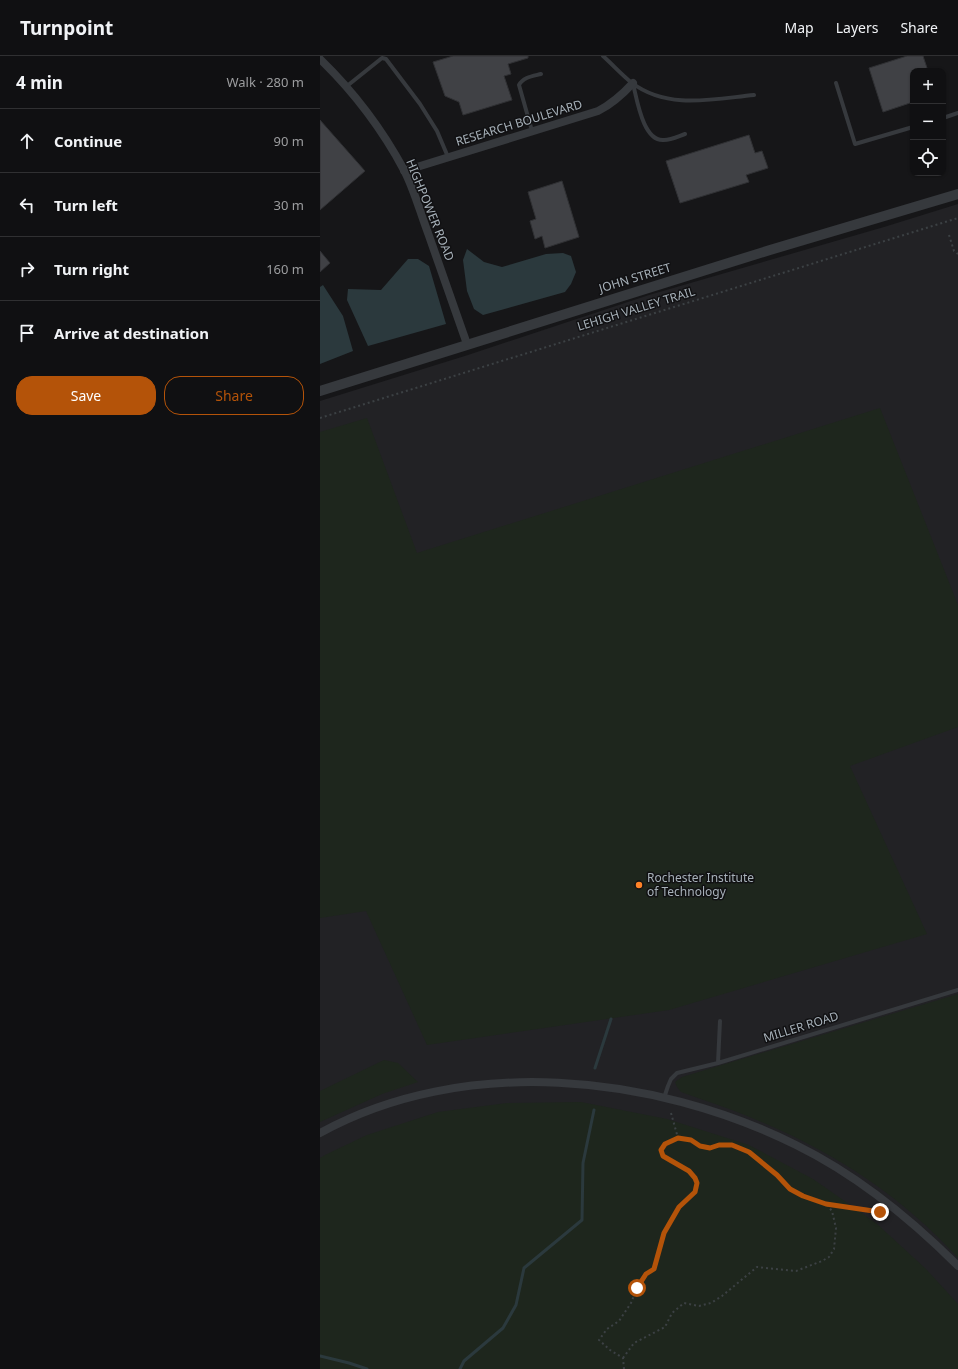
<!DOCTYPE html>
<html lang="en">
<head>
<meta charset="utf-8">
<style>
	:root { --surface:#101012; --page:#1e1e20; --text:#f1f3f6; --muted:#9c9d9f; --line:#303032; --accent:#b45309 }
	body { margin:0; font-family:"Noto Sans",sans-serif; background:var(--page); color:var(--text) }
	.controls { position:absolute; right:12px; top:12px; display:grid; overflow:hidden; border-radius:8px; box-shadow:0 1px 3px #0004 }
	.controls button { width:36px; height:36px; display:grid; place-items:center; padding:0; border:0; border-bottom:1px solid var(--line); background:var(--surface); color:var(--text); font:20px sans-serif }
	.stop { position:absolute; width:12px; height:12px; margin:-9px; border:3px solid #b45309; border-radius:50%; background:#fff }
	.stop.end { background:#b45309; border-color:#fff; box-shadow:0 1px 4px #0008 }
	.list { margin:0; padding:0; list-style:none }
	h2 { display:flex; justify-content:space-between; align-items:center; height:52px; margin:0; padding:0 16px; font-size:17px }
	h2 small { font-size:13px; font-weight:400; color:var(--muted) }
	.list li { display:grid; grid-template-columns:26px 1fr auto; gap:12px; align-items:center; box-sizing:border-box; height:64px; padding:0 16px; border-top:1px solid var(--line) }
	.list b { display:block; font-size:15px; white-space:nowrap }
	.list em { font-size:13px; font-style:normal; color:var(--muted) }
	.actions { display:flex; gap:8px; padding:12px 16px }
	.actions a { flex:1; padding:9px 0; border:1px solid var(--accent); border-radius:16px; text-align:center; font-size:14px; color:var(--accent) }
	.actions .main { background:var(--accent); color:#fff }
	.icon { flex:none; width:22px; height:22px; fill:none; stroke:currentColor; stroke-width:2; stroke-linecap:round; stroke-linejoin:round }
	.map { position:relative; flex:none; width:638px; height:1313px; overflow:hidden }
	header { display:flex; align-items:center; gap:24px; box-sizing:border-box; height:56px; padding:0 20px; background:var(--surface); border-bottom:1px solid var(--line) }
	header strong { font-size:19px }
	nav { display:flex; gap:22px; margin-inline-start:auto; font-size:14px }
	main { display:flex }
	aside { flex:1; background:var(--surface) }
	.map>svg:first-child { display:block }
	.built { fill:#222225 }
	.green { fill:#1e261d }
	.water { fill:#2b393d }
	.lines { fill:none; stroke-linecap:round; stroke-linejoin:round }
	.stream { stroke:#2b393d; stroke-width:3 }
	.building { fill:#404145; stroke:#303134 }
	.path { stroke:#3c4144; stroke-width:2; stroke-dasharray:2 3; stroke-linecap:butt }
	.service { stroke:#36393d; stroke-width:4 }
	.minor { stroke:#36393d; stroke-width:8 }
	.tertiary { stroke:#36393d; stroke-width:10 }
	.route { stroke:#b45309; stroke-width:5 }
	.poi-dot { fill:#ff8327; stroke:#111113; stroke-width:1.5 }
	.labels { text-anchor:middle; stroke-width:3; stroke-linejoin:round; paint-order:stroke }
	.street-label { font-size:12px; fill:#a7b1b9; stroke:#111113 }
	.poi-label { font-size:12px; fill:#a7b1b9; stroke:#111113; text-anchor:start }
</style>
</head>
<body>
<header>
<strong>Turnpoint</strong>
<nav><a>Map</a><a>Layers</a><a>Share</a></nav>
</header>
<main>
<aside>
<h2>4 min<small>Walk · 280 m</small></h2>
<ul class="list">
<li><svg class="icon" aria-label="ahead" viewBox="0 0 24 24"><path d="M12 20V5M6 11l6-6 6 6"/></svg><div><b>Continue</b></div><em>90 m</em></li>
<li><svg class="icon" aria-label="left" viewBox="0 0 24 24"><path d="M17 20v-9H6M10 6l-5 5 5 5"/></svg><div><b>Turn left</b></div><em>30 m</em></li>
<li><svg class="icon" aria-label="right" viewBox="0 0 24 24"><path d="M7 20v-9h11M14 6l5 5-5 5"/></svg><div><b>Turn right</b></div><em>160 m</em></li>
<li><svg class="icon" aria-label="arrive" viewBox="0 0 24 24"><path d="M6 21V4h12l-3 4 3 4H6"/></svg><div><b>Arrive at destination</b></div></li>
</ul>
<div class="actions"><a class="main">Save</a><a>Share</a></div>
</aside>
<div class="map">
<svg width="638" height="1313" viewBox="0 0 638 1313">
	<rect width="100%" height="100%" fill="#161618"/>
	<!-- built -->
	<path class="built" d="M 638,148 L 638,1313 L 0,1313 L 0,345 L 148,299 L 329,239 L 564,171 Z"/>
	<!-- green -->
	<path class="green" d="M 560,352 L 638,549 L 638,671 L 530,710 L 607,878 L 349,954 L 107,989 L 46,855 L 0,862 L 0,376 L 47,362 L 97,497 Z
		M 638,938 L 638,1202 C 585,1143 517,1098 444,1067 C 417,1055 389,1046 361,1036 L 357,1031 L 355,1026 L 362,1021 Z
		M 64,1004 L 78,1007 L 98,1026 L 62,1038 L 0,1066 L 0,1035 Z
		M 261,1046 L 347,1063 L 429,1089 L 493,1123 L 556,1167 L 606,1213 L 638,1248 L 638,1313 L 0,1313 L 0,1102 L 5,1099 L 47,1079 L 118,1056 L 187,1047 Z"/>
	<!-- water -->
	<path class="water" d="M 147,193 L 164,206 L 182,211 L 226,198 L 243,197 L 251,200 L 256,216 L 251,228 L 245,236 L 163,259 L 154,253 L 147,235 L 143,204 Z
		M 88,203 L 98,203 L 109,210 L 126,268 L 48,290 L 27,244 L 28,233 L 61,234 Z
		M 3,229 L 23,260 L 33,295 L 0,308 L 0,231 Z"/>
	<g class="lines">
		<!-- stream -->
		<path class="stream" d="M 275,1012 L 291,963
			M 0,1300 L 29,1307 L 47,1313
			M 140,1313 L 144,1305 L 183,1272 L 196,1249 L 204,1212 L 262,1164 L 263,1107 L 274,1054"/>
	</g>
	<!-- building -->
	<path class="building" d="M 133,0 L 208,0 L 208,2 L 188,8 L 191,18 L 184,20 L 192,44 L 143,59 L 139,46 L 125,40 L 113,6 Z
		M 587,0 L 603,0 L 608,15 L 593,15 L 593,46 L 563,56 L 549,12 Z
		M 0,64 L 45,115 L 0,154 Z
		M 429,79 L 435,97 L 442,95 L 448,112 L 426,119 L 429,126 L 360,147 L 346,105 Z
		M 242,125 L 259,181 L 225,192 L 222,180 L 215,183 L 210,165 L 216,163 L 208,136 Z
		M 0,195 L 10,207 L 0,216 Z"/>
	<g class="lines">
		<!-- path -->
		<path class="path" d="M 629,179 L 634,195 L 638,198
			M 0,362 L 638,162
			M 351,1057 L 358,1082
			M 507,1148 L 560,1156
			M 303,1302 L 314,1287 L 345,1271 L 352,1257 L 364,1247 L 379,1250 L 391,1247 L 402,1240 L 437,1211 L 476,1215 L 502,1205 L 509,1201 L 514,1193 L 516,1172 L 512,1155 L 506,1148 L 483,1140 L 470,1133 L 457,1119 L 429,1096 L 411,1089 L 399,1089 L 390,1092 L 380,1090 L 371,1084 L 358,1082 L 345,1088 L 341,1094 L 343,1100 L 369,1115 L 375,1121 L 377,1127 L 375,1136 L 359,1151 L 350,1166 L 344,1177 L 334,1213 L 326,1218 L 317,1232 L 311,1247 L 299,1265 L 287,1273 L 279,1284 L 290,1294 L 303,1302 L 304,1313"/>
		<!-- service -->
		<path class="service" d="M 283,0 C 293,9 302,19 312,27 C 348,54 393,43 434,39
			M 516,27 L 535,88 L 593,71
			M 313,28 C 317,43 323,86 344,84 C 351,84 359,80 365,78
			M 27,30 L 62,2 L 66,3 L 100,48 L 117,75 L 128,101
			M 623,62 L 638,57
			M 212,75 L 199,29 C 203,21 213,20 221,18
			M 398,1007 L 400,965
			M 344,1042 L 348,1030 L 351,1023 L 357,1017 L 398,1007 L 638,934"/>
		<!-- minor -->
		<path class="minor" d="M 0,3 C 33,35 62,73 84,114 C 94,133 100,156 108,177 C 121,214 134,251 147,288
			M 84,115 L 278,55 C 292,48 302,39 313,27
			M 0,1077 C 143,998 334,1018 476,1089 C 537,1119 590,1162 638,1210"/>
		<!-- tertiary -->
		<path class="tertiary" d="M 0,335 L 450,194 L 638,138"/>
	</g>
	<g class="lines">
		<!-- route -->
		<path class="route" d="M 317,1232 L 326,1218 L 334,1213 L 344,1177 L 359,1151 L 375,1136 L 377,1127 L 375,1122 L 369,1115 L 343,1100 L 341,1094 L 345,1088 L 358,1082 L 371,1084 L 380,1090 L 390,1092 L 399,1089 L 412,1089 L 429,1096 L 457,1119 L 470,1133 L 483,1140 L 506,1148 L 560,1156"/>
	</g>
	<!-- markers -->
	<circle class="poi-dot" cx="319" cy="829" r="4"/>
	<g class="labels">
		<!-- street labels -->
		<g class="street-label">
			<text transform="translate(199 67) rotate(-17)" y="4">RESEARCH BOULEVARD</text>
			<text transform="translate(110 154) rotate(68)" y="4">HIGHPOWER ROAD</text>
			<text transform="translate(315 222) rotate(-17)" y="4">JOHN STREET</text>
			<text transform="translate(316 253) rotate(-17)" y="4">LEHIGH VALLEY TRAIL</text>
			<text transform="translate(481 971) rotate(-17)" y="4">MILLER ROAD</text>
		</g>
		<!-- poi labels -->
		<g class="poi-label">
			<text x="327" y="826">Rochester Institute<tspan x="327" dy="14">of Technology</tspan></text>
		</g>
	</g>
</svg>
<div class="controls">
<button>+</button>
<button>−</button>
<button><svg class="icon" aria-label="locate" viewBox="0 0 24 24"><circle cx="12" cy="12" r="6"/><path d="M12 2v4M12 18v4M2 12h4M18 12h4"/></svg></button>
</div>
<div class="stop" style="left:317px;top:1232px"></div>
<div class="stop end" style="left:560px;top:1156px"></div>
</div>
</main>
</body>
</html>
